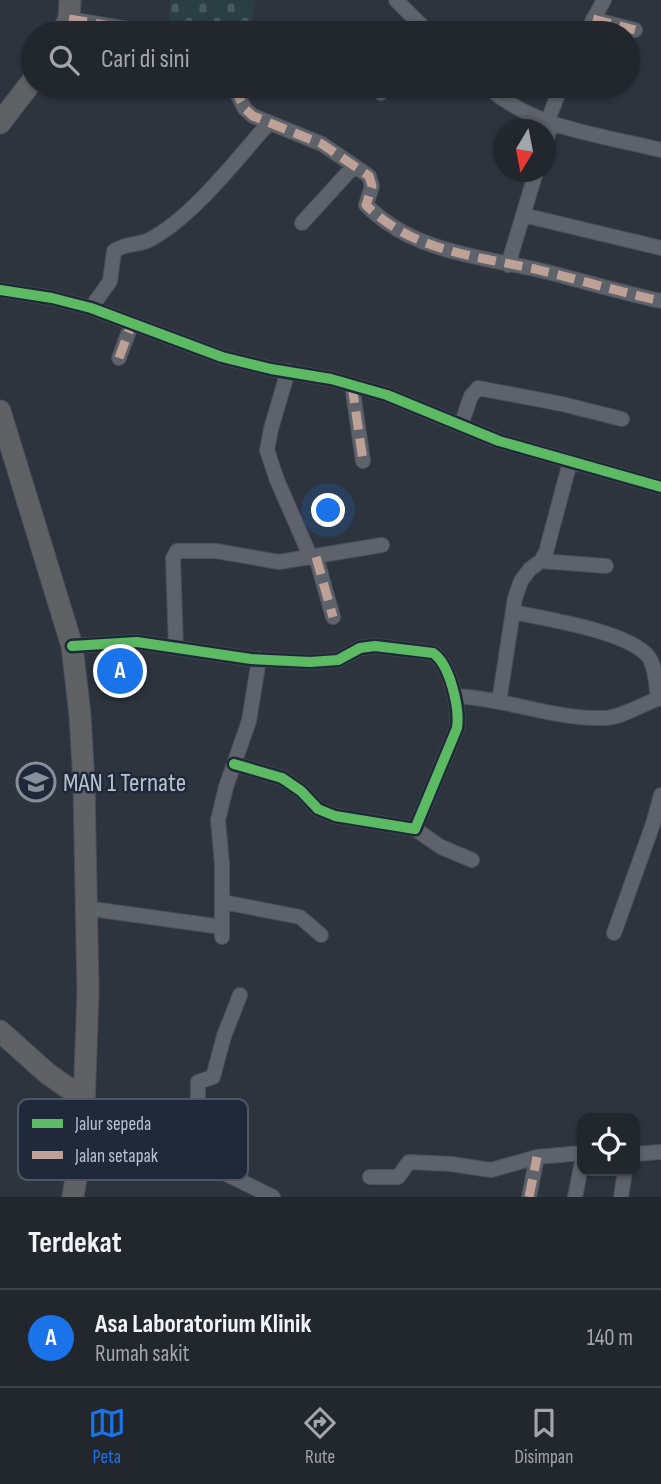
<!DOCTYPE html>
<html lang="id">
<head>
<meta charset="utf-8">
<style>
	:root { --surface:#22272e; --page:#2a2f36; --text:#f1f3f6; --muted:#a2a5aa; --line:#3f444a; --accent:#1a73e8 }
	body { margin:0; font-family:"Sofia Sans Condensed",sans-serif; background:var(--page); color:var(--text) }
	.controls { position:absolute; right:21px; bottom:21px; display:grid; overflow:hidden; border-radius:14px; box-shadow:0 2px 5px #0004 }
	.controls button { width:63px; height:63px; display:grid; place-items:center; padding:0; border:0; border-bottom:2px solid var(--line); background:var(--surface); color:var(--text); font:35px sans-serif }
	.compass { position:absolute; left:493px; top:119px; width:63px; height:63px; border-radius:50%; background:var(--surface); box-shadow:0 2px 5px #0004; rotate:190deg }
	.you { position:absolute; left:329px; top:511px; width:24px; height:24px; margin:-18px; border:5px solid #fff; border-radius:50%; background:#1a73e8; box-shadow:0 0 0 10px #1a73e833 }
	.badge { display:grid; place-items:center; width:46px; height:46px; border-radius:50%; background:var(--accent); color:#fff; font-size:23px; font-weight:700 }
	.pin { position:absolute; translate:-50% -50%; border:4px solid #fff; box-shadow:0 2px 7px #0006 }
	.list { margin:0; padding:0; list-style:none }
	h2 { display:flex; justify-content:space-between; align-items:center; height:91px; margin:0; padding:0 28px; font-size:30px }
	h2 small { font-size:23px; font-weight:400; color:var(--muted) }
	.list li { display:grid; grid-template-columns:46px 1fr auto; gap:21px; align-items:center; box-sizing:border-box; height:98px; padding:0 28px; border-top:2px solid var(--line) }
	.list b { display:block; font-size:26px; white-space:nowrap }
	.list p { margin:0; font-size:23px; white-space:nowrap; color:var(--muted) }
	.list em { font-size:23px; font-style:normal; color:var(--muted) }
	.icon { flex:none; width:38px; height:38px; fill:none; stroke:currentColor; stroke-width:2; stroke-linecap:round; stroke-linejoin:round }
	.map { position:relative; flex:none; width:661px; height:1197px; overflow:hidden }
	.search { position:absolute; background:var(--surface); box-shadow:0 2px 5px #0004; left:21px; right:21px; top:21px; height:77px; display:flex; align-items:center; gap:18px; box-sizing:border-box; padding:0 24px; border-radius:38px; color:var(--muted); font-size:26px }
	.sheet { height:189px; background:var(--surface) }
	nav { display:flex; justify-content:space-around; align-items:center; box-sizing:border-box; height:98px; border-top:2px solid var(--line); background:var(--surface); font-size:19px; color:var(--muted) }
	nav a { display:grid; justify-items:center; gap:4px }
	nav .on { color:var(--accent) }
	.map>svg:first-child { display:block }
	.cemetery { fill:url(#cemetery-stones) }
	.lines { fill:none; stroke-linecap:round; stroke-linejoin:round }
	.minor-casing { stroke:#4c5058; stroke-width:16 }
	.highway-casing { stroke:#4b5059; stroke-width:23 }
	.minor { stroke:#5e626b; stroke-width:14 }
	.highway { stroke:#5f6164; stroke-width:21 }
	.quiet { stroke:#bda197; stroke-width:9; stroke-dasharray:18 9; stroke-linecap:butt }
	.cycleway-casing { stroke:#202939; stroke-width:15 }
	.cycleway { stroke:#5cba63; stroke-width:10 }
	.labels { text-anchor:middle; stroke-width:5; stroke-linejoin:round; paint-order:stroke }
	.poi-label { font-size:26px; fill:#b9c0cd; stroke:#202939; text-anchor:start }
	.key { fill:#202939; stroke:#4e5665; stroke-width:2 }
	.key-label { font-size:19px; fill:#b9c0cd }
</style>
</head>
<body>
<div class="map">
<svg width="661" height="1197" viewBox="0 0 661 1197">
	<defs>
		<pattern id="cemetery-stones" width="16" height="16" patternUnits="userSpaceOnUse" patternTransform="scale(1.75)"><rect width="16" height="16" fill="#2a3f44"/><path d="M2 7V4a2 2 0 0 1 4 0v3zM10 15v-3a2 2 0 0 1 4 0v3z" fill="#47595e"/></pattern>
	</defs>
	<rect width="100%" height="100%" fill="#2e343e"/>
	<!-- cemetery -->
	<path class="cemetery" d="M 170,0 L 255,0 L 251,24 L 246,33 L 203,33 L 198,30 L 169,28 Z"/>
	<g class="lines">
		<defs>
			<path id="minor" d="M 396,0 L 429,33
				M 69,19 L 151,33
				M 593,19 L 635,30
				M 586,33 L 604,0
				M 233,86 L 245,109 L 253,116 L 322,144 L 369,176 L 372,186 L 366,205 C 412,251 475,256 535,269 C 577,279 619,292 661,301
				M 486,86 C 537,130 598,134 661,150
				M 381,93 L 387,86
				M 547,123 L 561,86
				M 546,141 L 551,125
				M 523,215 L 661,248
				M 302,223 L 354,166
				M 508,265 L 536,172
				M 0,290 L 52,298 L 91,308 L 222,357 L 271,369 L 331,379 L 387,395 L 499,441 L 661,487
				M 91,308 L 110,281 L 114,251 C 127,242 137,246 149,240 C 192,218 236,160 268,124
				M 119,358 L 132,323
				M 288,371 L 271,429 L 267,450 L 277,480 L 311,558
				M 352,385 L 363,461
				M 461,425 L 471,396 L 478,388 L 562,404 L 622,419
				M 316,557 L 333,617
				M 541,561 L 606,566
				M 513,612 C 546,619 626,631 648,656 C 656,666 656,686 658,698
				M 72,646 L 137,642 L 251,659 L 310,662 L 338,660 L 360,648 L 375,646 L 433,653 C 450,664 460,709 457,728 L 415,829 L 335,816 L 318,809 L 301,791 L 282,778 L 234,764
				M 176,648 L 173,558 L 177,551 L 216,551 L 279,562 L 382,545
				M 455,696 C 505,698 555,720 605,718 C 624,717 643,703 661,698
				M 499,702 L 515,598 L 521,581 L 530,569 L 541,561 L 546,552 L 570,462
				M 415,829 L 441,847 L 472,860
				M 223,902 L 300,917 L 321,935
				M 85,908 L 222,927
				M 614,933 L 653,824 L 661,795
				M 222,937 L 222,864 L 218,820 L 226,787 L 249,721 L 259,659
				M 83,1134 L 202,1162 L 273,1197
				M 635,1154 L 661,1152
				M 197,1161 L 198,1082 L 213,1077 L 224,1036 L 240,995
				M 370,1177 L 398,1177 L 409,1162 L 451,1164 L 491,1170 L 537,1157 L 582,1153
				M 529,1197 L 537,1157
				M 575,1197 L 582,1162
				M 621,1197 L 625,1171"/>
			<path id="highway" d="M 62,33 L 69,19 L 70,0
				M 0,123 L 33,80
				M 0,411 L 72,646 L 80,715 L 84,784 L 88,992 L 83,1134 L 73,1197
				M 0,1031 L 48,1074 L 84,1099"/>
		</defs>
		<!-- minor casing -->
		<use href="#minor" class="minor-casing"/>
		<!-- highway casing -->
		<use href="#highway" class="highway-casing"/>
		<!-- minor -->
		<use href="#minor" class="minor"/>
		<!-- highway -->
		<use href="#highway" class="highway"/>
		<!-- quiet -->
		<path class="quiet" d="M 69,19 L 151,33
			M 593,19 L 635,30
			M 233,86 L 245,109 L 253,116 L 322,144 L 369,176 L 372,186 L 366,205 C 412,251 475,256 535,269 C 577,279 619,292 661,301
			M 381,93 L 387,86
			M 119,358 L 132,323
			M 352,385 L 363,461
			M 316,557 L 333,617
			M 529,1197 L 537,1157"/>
		<defs>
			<path id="cycleway" d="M 0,290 L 52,298 L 91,308 L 222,357 L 271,369 L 331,379 L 387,395 L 499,441 L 661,487
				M 72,646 L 137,642 L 251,659 L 310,662 L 338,660 L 360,648 L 375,646 L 433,653 C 450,664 460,709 457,728 L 415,829 L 335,816 L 318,809 L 301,791 L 282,778 L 234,764"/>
		</defs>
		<!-- cycleway casing -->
		<use href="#cycleway" class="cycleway-casing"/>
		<!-- cycleway -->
		<use href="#cycleway" class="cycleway"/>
	</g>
	<!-- icons -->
	<defs>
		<symbol id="school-ring" viewBox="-11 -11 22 22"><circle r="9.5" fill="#202939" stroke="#888f9b" stroke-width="1.5"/><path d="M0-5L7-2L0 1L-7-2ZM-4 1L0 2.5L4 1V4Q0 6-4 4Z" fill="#888f9b"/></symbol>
	</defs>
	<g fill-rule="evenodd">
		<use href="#school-ring" x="14" y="760" width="44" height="44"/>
	</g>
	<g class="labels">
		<!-- poi labels -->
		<g class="poi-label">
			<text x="63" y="791">MAN 1 Ternate</text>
		</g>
	</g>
	<!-- legend -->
	<rect x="18" y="1099" width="230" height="81" rx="10" class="key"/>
	<rect x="32" y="1119" width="31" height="9" fill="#5cba63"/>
	<rect x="32" y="1151" width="31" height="8" fill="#bda197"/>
	<g class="key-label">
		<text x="75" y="1130">Jalur sepeda</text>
		<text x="75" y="1162">Jalan setapak</text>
	</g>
</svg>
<div class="controls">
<button><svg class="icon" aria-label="locate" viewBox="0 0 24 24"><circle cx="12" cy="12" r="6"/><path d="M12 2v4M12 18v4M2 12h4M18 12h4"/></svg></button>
</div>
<svg class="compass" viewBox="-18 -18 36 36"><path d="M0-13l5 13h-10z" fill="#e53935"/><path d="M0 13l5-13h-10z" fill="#a2a5aa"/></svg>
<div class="you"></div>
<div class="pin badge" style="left:120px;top:671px">A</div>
<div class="search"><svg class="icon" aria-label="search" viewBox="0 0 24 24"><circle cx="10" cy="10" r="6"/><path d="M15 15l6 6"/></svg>Cari di sini</div>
</div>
<section class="sheet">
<h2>Terdekat<small></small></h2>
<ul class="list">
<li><span class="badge">A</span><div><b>Asa Laboratorium Klinik</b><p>Rumah sakit</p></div><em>140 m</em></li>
</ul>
</section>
<nav>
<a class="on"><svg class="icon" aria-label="map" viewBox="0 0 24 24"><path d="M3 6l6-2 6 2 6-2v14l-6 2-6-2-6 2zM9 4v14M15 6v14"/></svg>Peta</a>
<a><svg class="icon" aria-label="directions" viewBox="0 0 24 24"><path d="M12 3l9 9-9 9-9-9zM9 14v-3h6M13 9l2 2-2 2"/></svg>Rute</a>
<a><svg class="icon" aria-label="saved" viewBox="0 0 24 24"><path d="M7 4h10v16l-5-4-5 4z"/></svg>Disimpan</a>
</nav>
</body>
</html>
